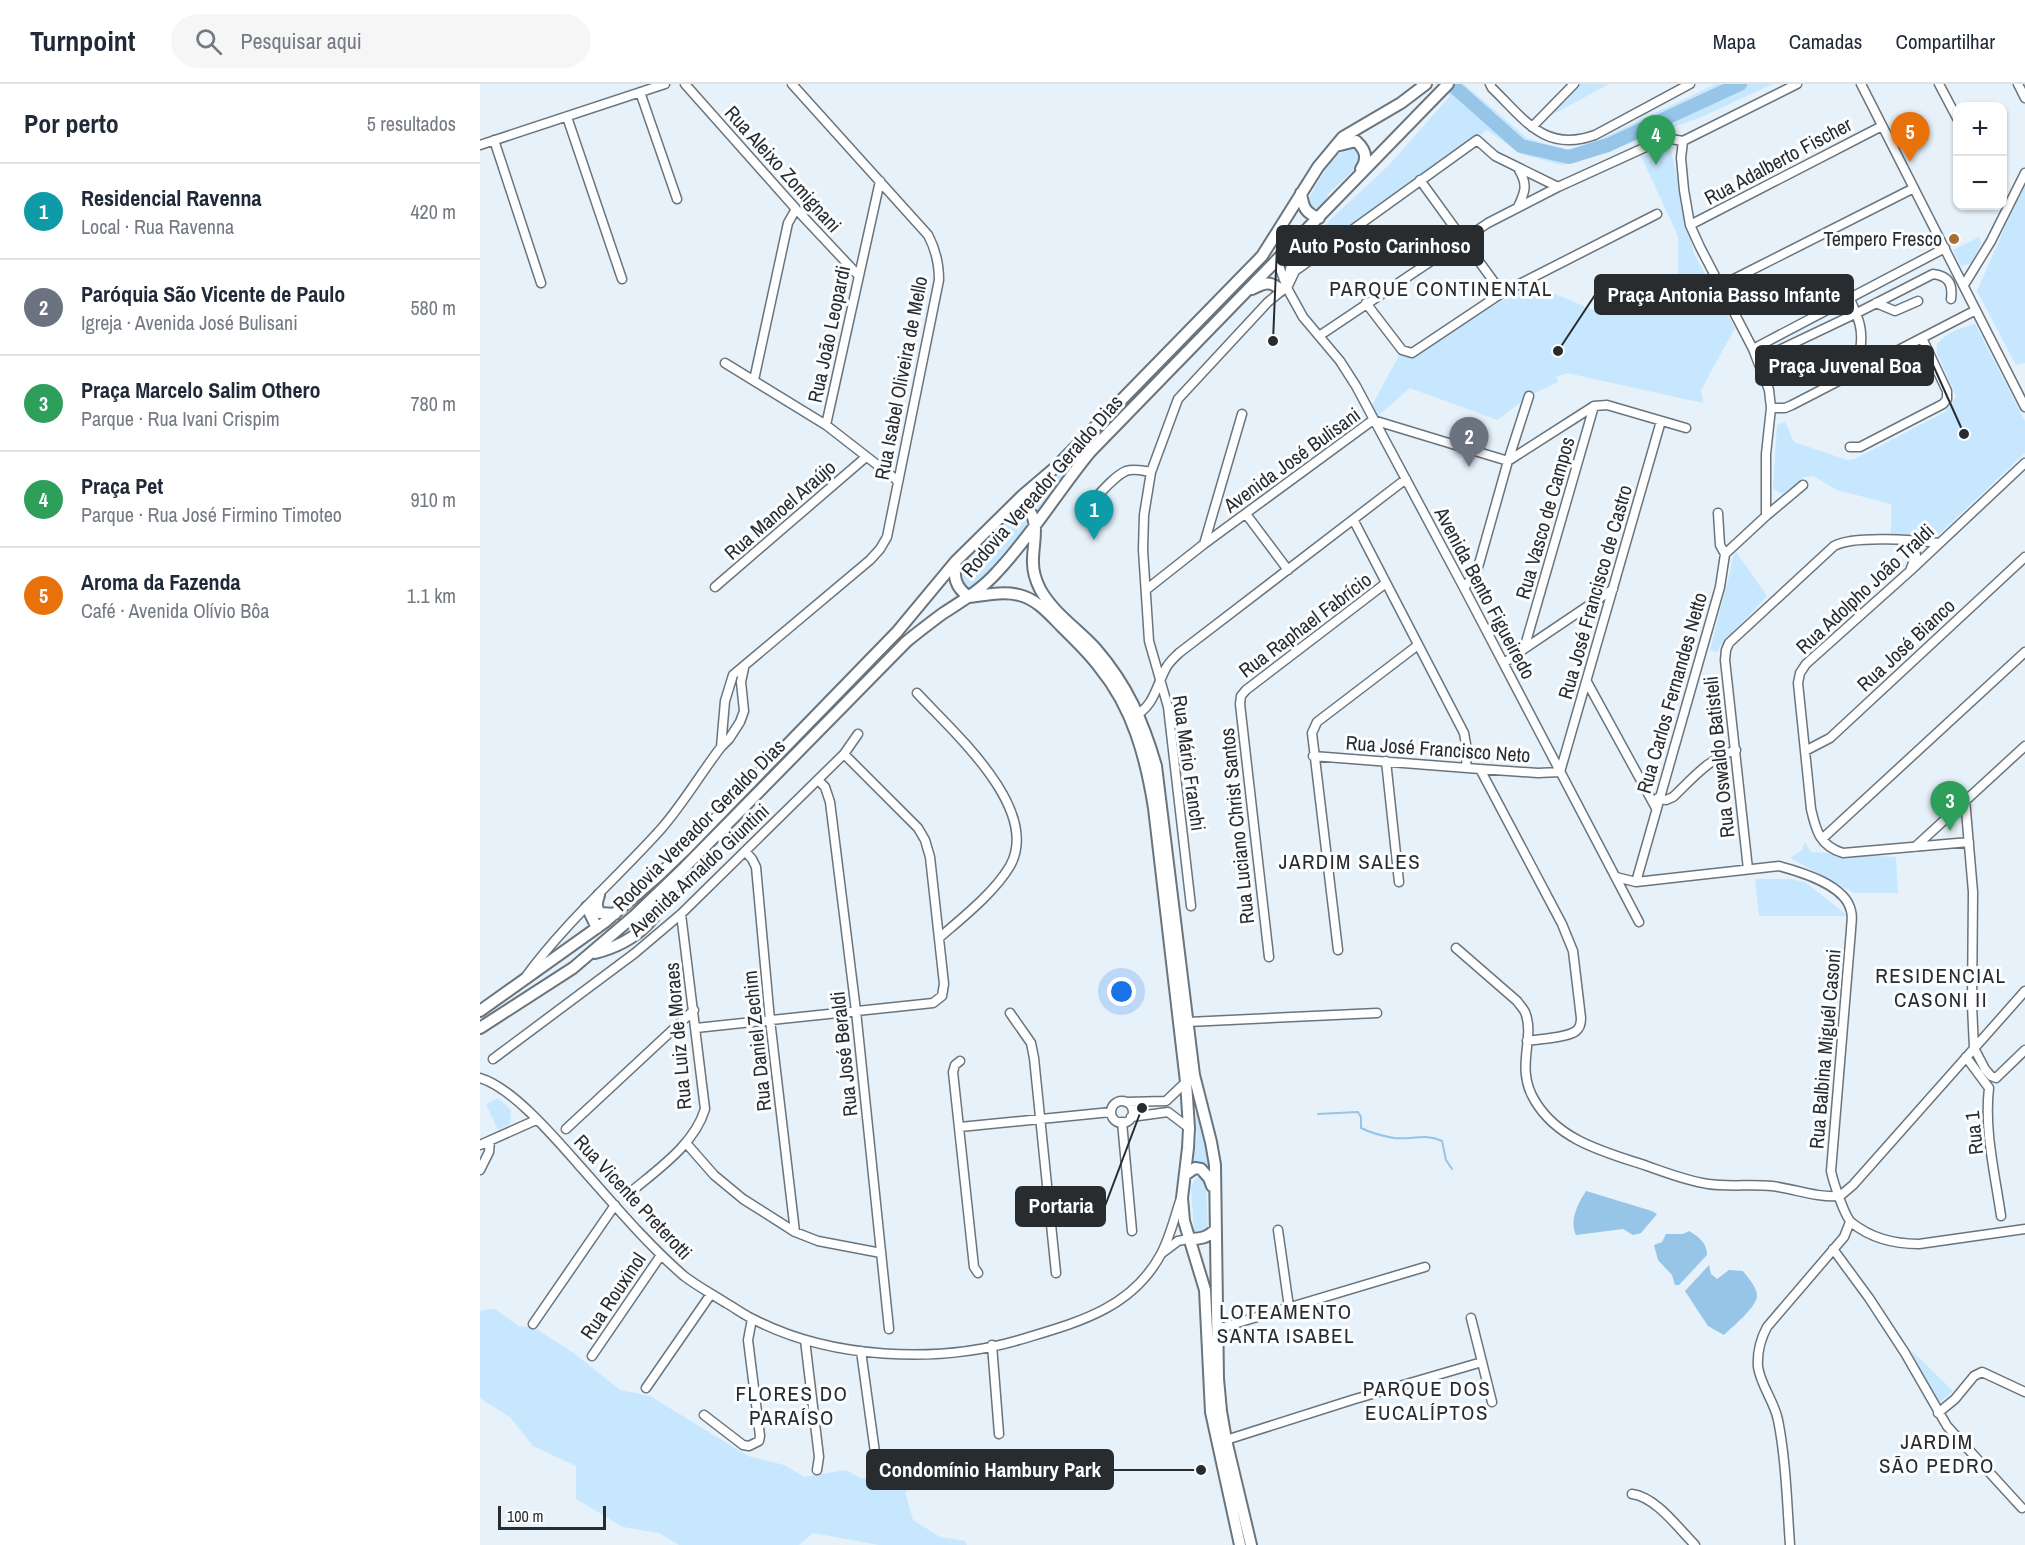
<!DOCTYPE html>
<html lang="pt">
<head>
<meta charset="utf-8">
<style>
	:root { --surface:#fff; --page:#f6f6f7; --text:#1f2937; --muted:#747a83; --line:#e0e1e3; --accent:#2563eb }
	body { margin:0; font-family:"Archivo Narrow",sans-serif; background:var(--page); color:var(--text) }
	.controls { position:absolute; right:18px; top:18px; display:grid; overflow:hidden; border-radius:12px; box-shadow:0 2px 4px #0004 }
	.controls button { width:54px; height:54px; display:grid; place-items:center; padding:0; border:0; border-bottom:2px solid var(--line); background:var(--surface); color:var(--text); font:30px sans-serif }
	.scale { position:absolute; left:18px; bottom:15px; width:108px; box-sizing:border-box; padding-left:6px; border:3px solid #282c2f; border-top:0; font-size:16px; line-height:21px; white-space:nowrap; color:#282c2f; -webkit-text-stroke:4px #fbfdff; paint-order:stroke }
	.you { position:absolute; left:642px; top:908px; width:21px; height:21px; margin:-15px; border:4px solid #fff; border-radius:50%; background:#1a73e8; box-shadow:0 0 0 9px #1a73e833 }
	.badge { display:grid; place-items:center; width:39px; height:39px; border-radius:50%; background:var(--accent); color:#fff; font-size:20px; font-weight:700 }
	.pin { position:absolute; translate:-50% -50px; filter:drop-shadow(0 2px 3px #0008) }
	.pin::after { content:''; position:absolute; top:32px; width:21px; height:18px; background:inherit; clip-path:polygon(0 0,100% 0,50% 100%) }
	.list { margin:0; padding:0; list-style:none }
	h2 { display:flex; justify-content:space-between; align-items:center; height:78px; margin:0; padding:0 24px; font-size:26px }
	h2 small { font-size:20px; font-weight:400; color:var(--muted) }
	.list li { display:grid; grid-template-columns:39px 1fr auto; gap:18px; align-items:center; box-sizing:border-box; height:96px; padding:0 24px; border-top:2px solid var(--line) }
	.list b { display:block; font-size:22px; white-space:nowrap }
	.list p { margin:0; font-size:20px; white-space:nowrap; color:var(--muted) }
	.list em { font-size:20px; font-style:normal; color:var(--muted) }
	.icon { flex:none; width:33px; height:33px; fill:none; stroke:currentColor; stroke-width:2; stroke-linecap:round; stroke-linejoin:round }
	.map { position:relative; flex:none; width:1545px; height:1461px; overflow:hidden }
	header { display:flex; align-items:center; gap:36px; box-sizing:border-box; height:84px; padding:0 30px; background:var(--surface); border-bottom:2px solid var(--line) }
	header strong { font-size:28px }
	nav { display:flex; gap:33px; margin-inline-start:auto; font-size:21px }
	.search { width:420px; height:54px; background:var(--page); display:flex; align-items:center; gap:15px; box-sizing:border-box; padding:0 21px; border-radius:33px; color:var(--muted); font-size:22px }
	main { display:flex }
	aside { flex:1; background:var(--surface) }
	.map>svg:first-child { display:block }
	.green { fill:#c7e7ff }
	.water { fill:#96c5e8 }
	.lines { fill:none; stroke-linecap:round; stroke-linejoin:round }
	.stream { stroke:#96c5e8; stroke-width:2 }
	.river { stroke:#96c5e8; stroke-width:14 }
	.minor-casing { stroke:#6a747c; stroke-width:11 }
	.major-casing { stroke:#6a747c; stroke-width:14 }
	.minor { stroke:#fff; stroke-width:8 }
	.major { stroke:#fff; stroke-width:10 }
	.poi-dot { fill:#ab6d33; stroke:#fbfdff; stroke-width:2 }
	.labels { text-anchor:middle; stroke-width:6; stroke-linejoin:round; paint-order:stroke }
	.street-label { font-size:20px; fill:#282c2f; stroke:#fbfdff }
	.poi-label { font-size:20px; fill:#282c2f; stroke:#fbfdff; text-anchor:end }
	.neighbourhood-label { font-size:21px; letter-spacing:1.5px; fill:#282c2f; stroke:#fbfdff }
	.leader { fill:none; stroke:#282c2f; stroke-width:2 }
	.callout-dot { fill:#282c2f; stroke:#fbfdff; stroke-width:2 }
	.callout { fill:#282c2f; stroke:#282c2f; stroke-width:2 }
	.callout-label { font-size:21px; text-anchor:middle; font-weight:bold; fill:#fff }
</style>
</head>
<body>
<header>
<strong>Turnpoint</strong>
<div class="search"><svg class="icon" aria-label="search" viewBox="0 0 24 24"><circle cx="10" cy="10" r="6"/><path d="M15 15l6 6"/></svg>Pesquisar aqui</div>
<nav><a>Mapa</a><a>Camadas</a><a>Compartilhar</a></nav>
</header>
<main>
<aside>
<h2>Por perto<small>5 resultados</small></h2>
<ul class="list">
<li><span class="badge" style="background:#0f9aa8">1</span><div><b>Residencial Ravenna</b><p>Local · Rua Ravenna</p></div><em>420 m</em></li>
<li><span class="badge" style="background:#6b7280">2</span><div><b>Paróquia São Vicente de Paulo</b><p>Igreja · Avenida José Bulisani</p></div><em>580 m</em></li>
<li><span class="badge" style="background:#2e9e5b">3</span><div><b>Praça Marcelo Salim Othero</b><p>Parque · Rua Ivani Crispim</p></div><em>780 m</em></li>
<li><span class="badge" style="background:#2e9e5b">4</span><div><b>Praça Pet</b><p>Parque · Rua José Firmino Timoteo</p></div><em>910 m</em></li>
<li><span class="badge" style="background:#e8710a">5</span><div><b>Aroma da Fazenda</b><p>Café · Avenida Olívio Bôa</p></div><em>1.1 km</em></li>
</ul>
</aside>
<div class="map">
<svg width="1545" height="1461" viewBox="0 0 1545 1461">
	<rect width="100%" height="100%" fill="#e6f1fa"/>
	<!-- green -->
	<path class="green" d="M 957,0 L 984,0 L 1047,54 L 1076,63 L 1088,66 L 1116,57 L 1236,0 L 1293,0 L 1219,34 L 1106,75 L 1081,81 L 1041,70 L 1007,46 L 840,161 L 830,170 L 818,176 L 849,137 L 908,82 L 970,12 Z
		M 1099,0 L 1129,0 L 1068,33 Z
		M 871,63 L 879,67 L 882,78 L 848,110 L 845,119 L 839,125 L 830,123 L 828,115 C 839,98 851,70 871,63 Z
		M 1191,66 L 1214,170 L 1255,244 L 1221,306 L 1223,319 L 1087,289 L 1076,293 L 1078,298 L 1049,312 L 1017,336 L 930,304 L 893,336 L 889,327 L 922,266 L 923,268 L 933,273 L 1049,199 L 1125,231 L 1198,199 L 1198,152 L 1161,72 Z
		M 1545,97 L 1545,279 L 1536,281 L 1497,207 Z
		M 1499,153 L 1501,159 L 1492,179 L 1481,182 L 1473,166 Z
		M 739,224 L 715,254 L 559,433 L 554,424 L 542,418 L 602,366 Z
		M 1495,240 L 1545,337 L 1545,369 L 1458,451 L 1411,450 L 1411,420 L 1357,406 L 1333,392 L 1324,393 L 1303,410 L 1293,405 L 1297,341 L 1305,338 L 1314,358 L 1367,376 L 1375,375 L 1465,328 L 1476,312 L 1457,269 L 1457,260 C 1467,248 1480,244 1495,240 Z
		M 538,428 L 548,432 L 550,439 L 548,442 L 520,473 L 517,483 L 501,499 L 489,506 L 482,503 L 477,486 L 532,431 Z
		M 1256,468 L 1287,512 L 1240,562 L 1237,568 L 1230,566 L 1250,488 L 1253,473 Z
		M 1325,758 L 1331,768 L 1416,773 L 1418,809 L 1374,809 L 1310,774 L 1322,766 Z
		M 1275,795 L 1310,795 L 1325,798 L 1368,832 L 1279,832 Z
		M 18,1014 L 31,1026 L 30,1040 L 18,1046 L 6,1020 Z
		M 716,1025 L 730,1082 L 722,1079 L 713,1079 L 717,1053 Z
		M 721,1092 L 725,1095 L 726,1101 L 728,1147 L 720,1150 L 714,1148 L 711,1103 L 715,1095 Z
		M 15,1225 L 38,1242 L 55,1244 L 95,1270 L 140,1306 L 170,1312 L 268,1372 L 304,1381 L 324,1393 L 366,1386 L 380,1394 L 419,1394 L 416,1365 L 443,1367 L 444,1397 L 425,1408 L 433,1436 L 460,1453 L 485,1457 L 487,1461 L 399,1461 L 333,1449 L 319,1461 L 199,1461 L 179,1449 L 143,1443 L 96,1415 L 96,1382 L 53,1362 L 31,1334 L 0,1314 L 0,1227 Z
		M 1431,1266 L 1473,1307 L 1459,1319 L 1454,1314 Z"/>
	<!-- water -->
	<path class="water" d="M 1106,1107 L 1172,1127 L 1177,1130 L 1161,1149 L 1153,1151 L 1143,1145 L 1096,1151 C 1089,1136 1098,1120 1106,1107 Z
		M 1209,1147 C 1219,1153 1227,1159 1227,1171 L 1199,1201 L 1195,1201 L 1192,1191 L 1178,1176 L 1174,1161 L 1182,1158 L 1186,1150 L 1203,1150 Z
		M 1229,1181 L 1231,1190 L 1237,1195 L 1249,1186 L 1263,1187 C 1268,1194 1277,1203 1277,1212 C 1277,1223 1252,1243 1244,1251 L 1228,1242 L 1205,1207 Z"/>
	<g class="lines">
		<!-- stream -->
		<path class="stream" d="M 838,1030 L 878,1028 L 881,1033 L 881,1044 C 891,1049 903,1052 914,1054 C 931,1056 947,1049 962,1057 L 966,1076 L 972,1085"/>
		<!-- river -->
		<path class="river" d="M 971,0 L 1041,62 L 1089,73 L 1128,61 L 1260,0"/>
		<defs>
			<path id="minor" d="M 205,0 L 316,125 L 378,191
				M 1010,0 L 1012,4 C 1045,36 1065,69 1115,51 L 1210,0
				M 1381,0 L 1545,323
				M 1459,0 L 1478,36
				M 1538,0 L 1545,14
				M 160,8 L 197,115
				M 87,33 L 142,195
				M 1052,43 L 1094,0
				M 14,56 L 61,199
				M 1203,57 L 1201,74 L 1204,106 L 1210,141 L 1220,163 L 1273,265 L 1289,306 L 1291,324 L 1286,370 L 1286,432
				M 1203,57 L 1317,0
				M 0,61 L 185,0
				M 940,96 L 1022,209
				M 1038,123 C 1045,108 1048,101 1039,86
				M 1210,141 L 1402,42
				M 797,176 L 807,204 L 823,233 L 860,277 L 876,302 L 984,504 L 1159,838
				M 808,195 L 814,167 L 820,156
				M 1484,201 L 1511,157 L 1545,89
				M 1240,202 L 1434,104
				M 807,204 L 815,187 L 997,56 L 1015,72 L 1078,103
				M 1370,215 C 1378,233 1384,246 1380,266
				M 886,219 L 922,266 L 932,269 L 1022,209 L 1177,130
				M 1396,219 L 1415,227 L 1438,217
				M 839,252 L 1008,139 L 1078,103 L 1179,57 L 1191,55 L 1203,57
				M 1273,265 L 1465,164
				M 1295,268 L 1377,229 L 1453,190 C 1469,192 1473,200 1471,215
				M 245,279 L 346,341 L 418,397
				M 274,296 L 308,139 L 316,125
				M 1291,324 L 1305,324 L 1312,321 L 1496,226
				M 346,341 L 400,97
				M 1370,363 L 1380,363 L 1463,320 L 1467,315 L 1467,307 L 1442,254
				M 602,428 C 614,417 632,393 646,387 C 655,384 663,387 671,388
				M 766,430 L 808,486
				M 874,437 L 984,649 L 987,666 L 986,684
				M 1422,458 L 1434,464 L 1436,471 L 1431,484
				M 724,460 L 762,330
				M 1245,470 L 1286,432 L 1323,401
				M 235,503 L 386,373
				M 984,504 L 997,487 L 1028,377 L 1049,312
				M 667,505 L 724,460 L 893,336 L 1028,377 L 1114,322 L 1127,321 L 1206,344
				M 1044,565 L 1133,505
				M 1024,579 L 1044,565 L 1114,322
				M 1107,598 L 1176,724
				M 437,609 C 472,647 562,725 530,782 C 514,809 482,834 459,854
				M 654,632 C 674,623 676,602 686,584 C 689,578 694,574 699,569 L 926,395
				M 241,663 L 245,617 L 253,591 L 390,476 L 400,465 L 407,453 L 459,196 C 459,179 456,166 448,151 L 312,0
				M 1325,667 L 1350,654 L 1545,473
				M 833,672 L 1000,685 L 1058,689 L 1080,688 L 1181,337
				M 906,677 L 919,798
				M 1000,685 L 1082,840 L 1093,867 L 1101,934 C 1101,939 1100,944 1096,947 C 1087,954 1059,955 1047,957
				M 338,696 L 345,703 L 350,718 L 376,927 L 409,1245
				M 1178,714 L 1186,716 L 1193,713 C 1213,694 1229,674 1256,666
				M 1485,715 L 1493,808 L 1492,921 L 1494,964 L 1505,985 L 1511,992 L 1516,994 L 1545,966
				M 1342,755 L 1545,568
				M 1489,758 L 1363,769 C 1340,762 1336,747 1331,725 L 1318,599 L 1320,589 L 1326,580 L 1430,487 L 1545,379
				M 1435,763 L 1545,662
				M 265,767 L 272,775 L 276,783 L 290,936 L 315,1148
				M 1268,785 L 1245,576 L 1246,566 L 1249,559 L 1354,462 C 1374,451 1434,456 1459,459
				M 1136,793 L 1156,798 L 1299,782 C 1321,788 1366,801 1371,827 C 1373,833 1371,840 1371,846 L 1351,1087 C 1353,1097 1365,1134 1372,1139 C 1391,1154 1416,1160 1439,1160 L 1545,1145
				M 1156,798 L 1240,503 L 1245,470 L 1240,461 L 1238,429
				M 711,822 L 688,623 L 669,557 L 663,466 L 664,431 L 671,388 L 698,315 L 788,218 L 804,205
				M 976,864 L 1037,917 C 1039,920 1043,924 1045,928 C 1056,955 1034,983 1055,1017 C 1079,1057 1125,1068 1167,1082 C 1187,1089 1207,1097 1228,1100 C 1249,1103 1271,1100 1292,1102 C 1315,1105 1337,1114 1360,1112
				M 858,866 L 832,649 L 837,638 L 938,561
				M 789,873 L 760,620 L 761,612 L 766,606 L 906,499
				M 47,891 C 86,838 137,794 181,745 C 203,720 221,689 241,663 L 249,655 L 260,638 L 264,627 L 261,598 L 264,584
				M 530,929 L 551,959 L 554,974 L 576,1189
				M 708,938 L 897,929
				M 216,944 L 453,919 L 462,912 L 464,900 L 450,773 L 445,756 L 438,744 L 364,670
				M 1486,973 L 1509,1004 C 1504,1046 1515,1090 1521,1132
				M 13,975 L 155,869 L 201,830 L 364,670 L 378,650
				M 480,977 L 475,981 L 473,988 L 494,1183 L 498,1189
				M 0,994 C 32,1003 76,1055 98,1080 C 132,1118 165,1158 204,1192 C 217,1202 232,1210 246,1219 C 255,1224 264,1231 273,1235 C 350,1275 456,1280 539,1256 C 595,1239 651,1226 681,1170 C 690,1153 695,1132 701,1114
				M631 1028a11 11 0 1 1 22 0a11 11 0 1 1-22 0Z
				M 646,1018 L 686,1017 L 706,998
				M 651,1033 L 688,1028 L 709,1044
				M 642,1038 L 652,1147
				M 480,1043 L 631,1028
				M 86,1045 L 214,926
				M 206,1059 L 234,1091 L 263,1115 L 315,1148 L 338,1157 L 401,1169
				M 0,1061 L 56,1036
				M 0,1086 L 9,1068 L 10,1057
				M 146,1112 C 175,1087 214,1062 225,1025 L 201,830
				M 1360,1112 L 1373,1101 L 1545,907
				M 798,1146 L 809,1223
				M 1353,1165 L 1389,1214 L 1425,1269 L 1467,1342 L 1542,1424
				M 682,1169 L 698,1157 L 708,1155
				M 991,1234 L 1012,1318
				M 53,1240 L 135,1121
				M 737,1245 L 945,1183
				M 325,1256 L 339,1373 L 337,1386
				M 512,1261 L 519,1350
				M 381,1267 L 397,1383
				M 112,1272 L 181,1171
				M 166,1304 L 231,1210
				M 1458,1329 L 1475,1315 L 1494,1292 L 1502,1288 L 1545,1308
				M 224,1331 L 263,1361 L 269,1362 L 279,1357 L 280,1352 L 268,1256 L 272,1235
				M 746,1356 L 875,1315 L 1002,1278
				M 1152,1410 C 1176,1413 1198,1444 1215,1461
				M 1310,1461 C 1307,1420 1306,1376 1298,1336 C 1294,1317 1281,1302 1278,1283 C 1277,1268 1280,1256 1287,1243 L 1364,1153 L 1370,1138"/>
			<path id="major" d="M 856,62 L 876,57 C 886,66 888,75 881,85
				M 821,109 C 823,123 825,129 839,134
				M 772,205 C 784,199 790,196 801,206
				M 528,427 L 545,423 C 562,435 552,461 553,479 C 553,488 556,497 560,505 C 573,529 598,545 616,565 C 647,601 663,637 676,682 L 714,991 L 731,1058 L 735,1081 L 738,1295 L 741,1327 L 746,1356 L 771,1461
				M 476,477 C 473,493 475,503 489,513 C 505,511 523,507 539,511 C 557,515 570,531 582,543 C 595,556 609,569 620,584 C 653,624 666,674 674,724 L 706,998 L 709,1044 L 708,1064 L 702,1114 L 704,1137 L 725,1206 L 731,1328 L 760,1461
				M 119,811 C 117,818 115,822 120,829 L 135,830
				M 107,823 L 117,844
				M 115,869 C 161,857 176,834 198,795
				M 0,927 L 125,838 L 179,791 L 204,767 L 417,548 L 476,477 L 543,411 L 577,382 L 782,172 L 838,83 L 863,53 L 921,19 L 946,0
				M 0,944 L 93,884 L 154,832 L 204,784 L 426,558 C 438,548 450,539 462,530 C 482,517 501,506 517,488 C 552,451 578,407 610,368 L 968,0
				M 705,1091 L 715,1084 L 721,1085 L 729,1094 L 732,1102
				M 708,1155 C 721,1155 727,1154 736,1145"/>
		</defs>
		<!-- minor casing -->
		<use href="#minor" class="minor-casing"/>
		<!-- major casing -->
		<use href="#major" class="major-casing"/>
		<!-- minor -->
		<use href="#minor" class="minor"/>
		<!-- major -->
		<use href="#major" class="major"/>
	</g>
	<!-- markers -->
	<circle class="poi-dot" cx="1474" cy="155" r="6"/>
	<g class="labels">
		<!-- street labels -->
		<g class="street-label">
			<text transform="translate(1298 77) rotate(-28)" y="7">Rua Adalberto Fischer</text>
			<text transform="translate(303 85) rotate(48)" y="7">Rua Aleixo Zomignani</text>
			<text transform="translate(349 250) rotate(-78)" y="7">Rua João Leopardi</text>
			<text transform="translate(421 294) rotate(-79)" y="7">Rua Isabel Oliveira de Mello</text>
			<text transform="translate(812 376) rotate(-36)" y="7">Avenida José Bulisani</text>
			<text transform="translate(562 402) rotate(-49)" y="7">Rodovia Vereador Geraldo Dias</text>
			<text transform="translate(300 426) rotate(-41)" y="7">Rua Manoel Araújo</text>
			<text transform="translate(1065 434) rotate(-74)" y="7">Rua Vasco de Campos</text>
			<text transform="translate(1385 505) rotate(-43)" y="7">Rua Adolpho João Traldi</text>
			<text transform="translate(1115 508) rotate(-74)" y="7">Rua José Francisco de Castro</text>
			<text transform="translate(1005 509) rotate(62)" y="7">Avenida Bento Figueiredo</text>
			<text transform="translate(825 541) rotate(-37)" y="7">Rua Raphael Fabrício</text>
			<text transform="translate(1426 561) rotate(-43)" y="7">Rua José Bianco</text>
			<text transform="translate(1192 609) rotate(-74)" y="7">Rua Carlos Fernandes Netto</text>
			<text transform="translate(958 665) rotate(4)" y="7">Rua José Francisco Neto</text>
			<text transform="translate(1239 673) rotate(-96)" y="7">Rua Oswaldo Batisteli</text>
			<text transform="translate(709 679) rotate(82)" y="7">Rua Mário Franchi</text>
			<text transform="translate(219 741) rotate(-45)" y="7">Rodovia Vereador Geraldo Dias</text>
			<text transform="translate(757 742) rotate(-96)" y="7">Rua Luciano Christ Santos</text>
			<text transform="translate(219 786) rotate(-43)" y="7">Avenida Arnaldo Giuntini</text>
			<text transform="translate(198 952) rotate(-95)" y="7">Rua Luiz de Moraes</text>
			<text transform="translate(277 957) rotate(-96)" y="7">Rua Daniel Zechim</text>
			<text transform="translate(1345 965) rotate(-85)" y="7">Rua Balbina Miguél Casoni</text>
			<text transform="translate(364 970) rotate(-96)" y="7">Rua José Beraldi</text>
			<text transform="translate(1494 1049) rotate(-96)" y="7">Rua 1</text>
			<text transform="translate(153 1113) rotate(47)" y="7">Rua Vicente Preterotti</text>
			<text transform="translate(133 1212) rotate(-56)" y="7">Rua Rouxinol</text>
		</g>
		<!-- poi labels -->
		<g class="poi-label">
			<text x="1462" y="162">Tempero Fresco</text>
		</g>
		<!-- neighbourhood labels -->
		<g class="neighbourhood-label">
			<text x="961" y="212">PARQUE CONTINENTAL</text>
			<text x="870" y="785">JARDIM SALES</text>
			<text x="1461" y="899">RESIDENCIAL<tspan x="1461" dy="24">CASONI II</tspan></text>
			<text x="806" y="1235">LOTEAMENTO<tspan x="806" dy="24">SANTA ISABEL</tspan></text>
			<text x="947" y="1312">PARQUE DOS<tspan x="947" dy="24">EUCALÍPTOS</tspan></text>
			<text x="312" y="1317">FLORES DO<tspan x="312" dy="24">PARAÍSO</tspan></text>
			<text x="1457" y="1365">JARDIM<tspan x="1457" dy="24">SÃO PEDRO</tspan></text>
		</g>
	</g>
	<!-- callouts -->
	<path class="leader" d="M793 257L797 162M1078 267L1115 211M1484 350L1453 281M662 1024L625 1122M721 1386L633 1386"/>
	<g class="callout-dot">
		<circle cx="793" cy="257" r="6"/>
		<circle cx="1078" cy="267" r="6"/>
		<circle cx="1484" cy="350" r="6"/>
		<circle cx="662" cy="1024" r="6"/>
		<circle cx="721" cy="1386" r="6"/>
	</g>
	<g class="callout">
		<rect x="797" y="142" width="206" height="39" rx="6"/>
		<rect x="1115" y="191" width="258" height="39" rx="6"/>
		<rect x="1276" y="262" width="177" height="39" rx="6"/>
		<rect x="536" y="1103" width="89" height="39" rx="6"/>
		<rect x="387" y="1366" width="246" height="39" rx="6"/>
	</g>
	<g class="callout-label">
		<text x="900" y="169">Auto Posto Carinhoso</text>
		<text x="1244" y="218">Praça Antonia Basso Infante</text>
		<text x="1365" y="289">Praça Juvenal Boa</text>
		<text x="581" y="1129">Portaria</text>
		<text x="510" y="1393">Condomínio Hambury Park</text>
	</g>
</svg>
<div class="controls">
<button>+</button>
<button>−</button>
</div>
<div class="scale">100 m</div>
<div class="you"></div>
<div class="pin badge" style="left:614px;top:456px;background:#0f9aa8">1</div>
<div class="pin badge" style="left:989px;top:383px;background:#6b7280">2</div>
<div class="pin badge" style="left:1470px;top:747px;background:#2e9e5b">3</div>
<div class="pin badge" style="left:1176px;top:81px;background:#2e9e5b">4</div>
<div class="pin badge" style="left:1430px;top:78px;background:#e8710a">5</div>
</div>
</main>
</body>
</html>
